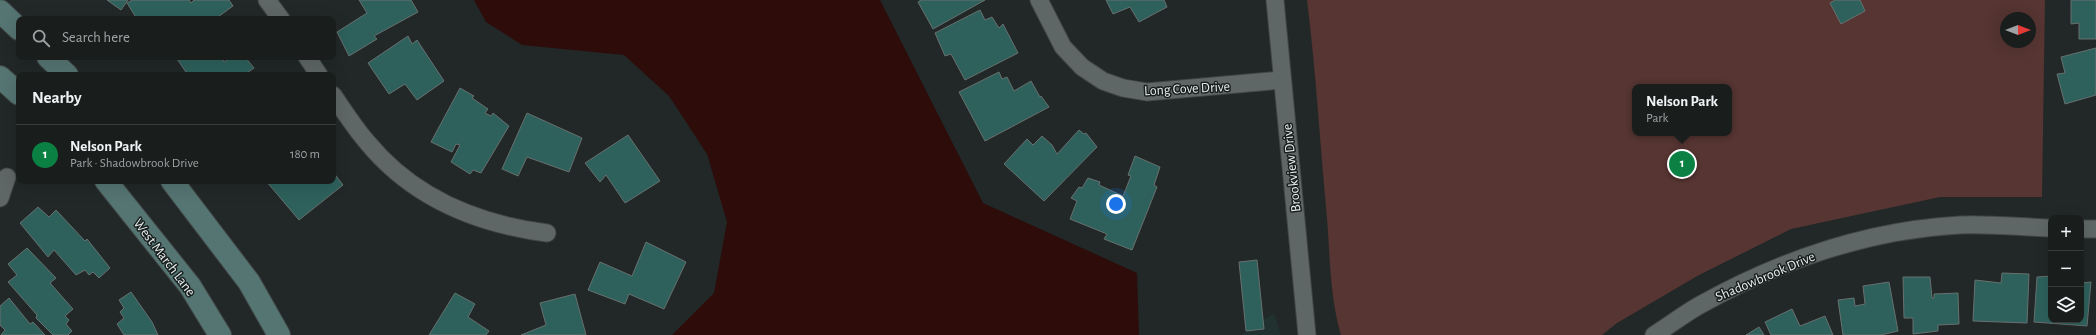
<!DOCTYPE html>
<html lang="en">
<head>
<meta charset="utf-8">
<style>
	:root { --surface:#191e1d; --page:#222726; --text:#f1f3f6; --muted:#9fa2a4; --line:#373c3b; --accent:#0b8043 }
	body { margin:0; font-family:"Alegreya Sans",sans-serif; background:var(--page); color:var(--text) }
	.controls { position:absolute; right:12px; bottom:12px; display:grid; overflow:hidden; border-radius:8px; box-shadow:0 4px 16px #0002 }
	.controls button { width:36px; height:36px; display:grid; place-items:center; padding:0; border:0; border-bottom:1px solid var(--line); background:var(--surface); color:var(--text); font:20px sans-serif }
	.compass { position:absolute; left:2000px; top:12px; width:36px; height:36px; border-radius:50%; background:var(--surface); box-shadow:0 4px 16px #0002; rotate:90deg }
	.you { position:absolute; left:1116px; top:204px; width:14px; height:14px; margin:-10px; border:3px solid #fff; border-radius:50%; background:#1a73e8; box-shadow:0 0 0 6px #1a73e833 }
	.badge { display:grid; place-items:center; width:26px; height:26px; border-radius:50%; background:var(--accent); color:#fff; font-size:13px; font-weight:700 }
	.pin { position:absolute; translate:-50% -50%; border:2px solid #fff; box-shadow:0 1px 4px #0006 }
	.popup { position:absolute; left:1632px; top:84px; width:100px; height:52px; box-sizing:border-box; display:grid; place-content:center; border-radius:8px; background:var(--surface); filter:drop-shadow(0 1px 3px #0005); font-size:13px; white-space:nowrap; color:var(--muted) }
	.popup b { font-size:15px; color:var(--text) }
	.popup::after { content:''; position:absolute; left:50%; top:100%; margin-left:-8px; border:8px solid transparent; border-top-color:var(--surface) }
	.list { margin:0; padding:0; list-style:none }
	h2 { display:flex; justify-content:space-between; align-items:center; height:52px; margin:0; padding:0 16px; font-size:17px }
	h2 small { font-size:13px; font-weight:400; color:var(--muted) }
	.list li { display:grid; grid-template-columns:26px 1fr auto; gap:12px; align-items:center; box-sizing:border-box; height:60px; padding:0 16px; border-top:1px solid var(--line) }
	.list b { display:block; font-size:15px; white-space:nowrap }
	.list p { margin:0; font-size:13px; white-space:nowrap; color:var(--muted) }
	.list em { font-size:13px; font-style:normal; color:var(--muted) }
	.icon { flex:none; width:22px; height:22px; fill:none; stroke:currentColor; stroke-width:2; stroke-linecap:round; stroke-linejoin:round }
	.map { position:relative; flex:none; width:2096px; height:335px; overflow:hidden }
	.search { position:absolute; background:var(--surface); box-shadow:0 4px 16px #0002; left:16px; top:16px; width:320px; height:44px; display:flex; align-items:center; gap:10px; box-sizing:border-box; padding:0 14px; border-radius:8px; color:var(--muted); font-size:15px }
	.panel { position:absolute; background:var(--surface); box-shadow:0 4px 16px #0002; left:16px; top:72px; width:320px; height:112px; border-radius:8px }
	.map>svg:first-child { display:block }
	.built { fill:#21312f }
	.green { fill:#563532; fill-rule:evenodd }
	.water { fill:#2d0c0a }
	.building { fill:#2e615c; stroke:#67706f }
	.lines { fill:none; stroke-linecap:round; stroke-linejoin:round }
	.minor-casing { stroke:#404645; stroke-width:19 }
	.secondary-casing { stroke:#404645; stroke-width:24 }
	.minor { stroke:#5e6766; stroke-width:17 }
	.secondary { stroke:#557572; stroke-width:22 }
	.labels { text-anchor:middle; stroke-width:3; stroke-linejoin:round; paint-order:stroke }
	.street-label { font-size:14px; fill:#e9eeed; stroke:#171f1e }
</style>
</head>
<body>
<div class="map">
<svg width="2096" height="335" viewBox="0 0 2096 335">
	<rect width="100%" height="100%" fill="#212827"/>
	<!-- built -->
	<path class="built" d="M 1274,313 L 1281,335 L 1241,335 Z"/>
	<!-- green -->
	<path class="green" d="M 1307,0 L 2045,0 L 2042,197 L 1940,197 L 1791,229 L 1699,275 L 1617,323 L 1602,335 L 1341,335 C 1330,298 1330,257 1327,218 C 1320,145 1316,72 1307,0 ZM 2006,18 L 2030,18 L 2030,42 L 2006,42 ZM 1635,87 L 1729,87 L 1729,133 L 1635,133 Z"/>
	<!-- water -->
	<path class="water" d="M 474,0 L 880,0 L 983,203 L 1137,273 L 1139,335 L 672,335 L 714,293 L 727,222 L 707,154 L 669,96 L 624,55 L 522,45 L 486,22 Z"/>
	<!-- building -->
	<path class="building" d="M 107,0 L 128,0 L 121,10 Z
		M 132,0 L 189,0 L 191,3 L 194,0 L 229,0 L 233,6 L 215,19 L 137,19 L 127,3 Z
		M 359,0 L 411,0 L 418,12 L 374,36 L 377,39 L 349,56 L 337,32 L 367,13 Z
		M 921,0 L 985,0 L 933,29 L 918,2 Z
		M 1106,0 L 1164,0 L 1167,7 L 1139,22 L 1130,7 L 1113,14 Z
		M 1835,0 L 1860,0 L 1865,11 L 1841,24 L 1830,3 Z
		M 2071,0 L 2096,0 L 2096,39 L 2079,39 L 2079,23 L 2071,24 Z
		M 980,10 L 985,20 L 992,17 L 999,28 L 1003,24 L 1018,53 L 965,80 L 951,54 L 945,56 L 935,33 Z
		M 408,36 L 412,44 L 417,40 L 444,81 L 417,100 L 405,84 L 389,94 L 368,63 Z
		M 2096,48 L 2096,95 L 2065,104 L 2057,74 L 2065,73 L 2061,57 Z
		M 180,57 L 223,57 L 222,58 L 224,62 L 231,57 L 245,57 L 254,68 L 244,75 L 188,75 L 177,59 Z
		M 999,72 L 1002,79 L 1007,77 L 1014,91 L 1031,81 L 1040,97 L 1041,96 L 1049,107 L 985,141 L 959,92 Z
		M 460,88 L 474,96 L 472,98 L 488,109 L 485,113 L 491,116 L 493,113 L 509,126 L 481,173 L 473,170 L 470,174 L 451,162 L 460,145 L 456,144 L 452,152 L 431,142 Z
		M 527,113 L 582,138 L 569,172 L 527,157 L 518,176 L 502,169 Z
		M 1079,130 L 1084,134 L 1086,133 L 1097,147 L 1044,201 L 1004,164 L 1027,139 L 1033,145 L 1042,136 L 1052,145 L 1057,154 Z
		M 628,135 L 660,181 L 625,203 L 606,175 L 600,182 L 585,163 Z
		M 1135,156 L 1160,167 L 1154,185 L 1157,187 L 1132,250 L 1104,239 L 1107,234 L 1070,219 L 1077,201 L 1071,198 L 1079,187 L 1082,188 L 1088,178 L 1100,182 L 1099,185 L 1123,196 L 1131,176 L 1128,175 Z
		M 333,172 L 343,185 L 299,220 L 266,181 L 333,181 Z
		M 38,207 L 49,217 L 56,210 L 85,241 L 87,239 L 110,268 L 99,278 L 93,272 L 89,275 L 85,270 L 76,275 L 54,250 L 48,257 L 20,223 Z
		M 646,242 L 686,262 L 664,309 L 629,294 L 625,304 L 588,290 L 600,262 L 632,276 Z
		M 27,248 L 56,278 L 50,283 L 73,309 L 65,316 L 69,320 L 66,324 L 72,331 L 68,335 L 53,335 L 36,318 L 37,315 L 8,282 L 17,275 L 8,264 Z
		M 1257,260 L 1264,329 L 1246,331 L 1239,262 Z
		M 2002,273 L 2029,274 L 2027,323 L 1973,321 L 1975,280 L 2001,283 Z
		M 2051,276 L 2051,320 L 2081,320 L 2081,283 L 2091,282 L 2087,326 L 2034,322 L 2037,277 Z
		M 1903,277 L 1930,277 L 1932,298 L 1934,298 L 1934,294 L 1958,293 L 1959,324 L 1938,325 L 1938,331 L 1913,334 L 1913,318 L 1904,318 Z
		M 1889,282 L 1898,331 L 1881,335 L 1843,335 L 1838,300 L 1854,298 L 1855,306 L 1865,304 L 1863,286 Z
		M 131,292 L 152,322 L 158,335 L 124,335 L 117,324 L 124,318 L 120,312 L 124,308 L 119,300 Z
		M 455,293 L 475,304 L 468,317 L 489,331 L 486,335 L 429,335 Z
		M 575,294 L 586,335 L 521,335 L 546,325 L 540,303 Z
		M 9,298 L 30,324 L 33,322 L 45,335 L 1,335 L 5,330 L 0,325 L 0,306 Z
		M 1792,309 L 1800,326 L 1825,316 L 1833,335 L 1771,335 L 1765,322 Z
		M 1759,327 L 1764,335 L 1746,335 Z"/>
	<g class="lines">
		<defs>
			<path id="minor" d="M 267,0 L 281,19
				M 1039,0 L 1063,47 L 1082,67 L 1103,81 L 1123,88 L 1147,92 L 1282,80
				M 1275,0 L 1307,335
				M 307,57 L 319,75
				M 333,95 C 344,111 354,127 367,142 C 413,198 477,224 547,233
				M 0,198 L 7,177
				M 2081,229 L 2096,229
				M 1654,335 C 1670,325 1684,314 1700,305 C 1779,261 1868,230 1960,225 C 1990,224 2021,227 2051,228"/>
			<path id="secondary" d="M 0,11 L 19,29
				M 48,57 L 67,75
				M 0,77 L 19,94
				M 106,181 L 190,286 L 220,335
				M 172,181 L 249,282 L 279,335"/>
		</defs>
		<!-- minor casing -->
		<use href="#minor" class="minor-casing"/>
		<!-- secondary casing -->
		<use href="#secondary" class="secondary-casing"/>
		<!-- minor -->
		<use href="#minor" class="minor"/>
		<!-- secondary -->
		<use href="#secondary" class="secondary"/>
	</g>
	<g class="labels">
		<!-- street labels -->
		<g class="street-label">
			<text transform="translate(1187 88) rotate(-3)" y="5">Long Cove Drive</text>
			<text transform="translate(1291 168) rotate(-96)" y="5">Brookview Drive</text>
			<text transform="translate(165 257) rotate(53)" y="5">West March Lane</text>
			<text transform="translate(1765 276) rotate(-23)" y="5">Shadowbrook Drive</text>
		</g>
	</g>
</svg>
<div class="controls">
<button>+</button>
<button>−</button>
<button><svg class="icon" aria-label="layers" viewBox="0 0 24 24"><path d="M12 4l9 5-9 5-9-5zM3 14l9 5 9-5"/></svg></button>
</div>
<svg class="compass" viewBox="-18 -18 36 36"><path d="M0-13l5 13h-10z" fill="#e53935"/><path d="M0 13l5-13h-10z" fill="#9fa2a4"/></svg>
<div class="you"></div>
<div class="pin badge" style="left:1682px;top:164px">1</div>
<div class="popup"><b>Nelson Park</b>Park</div>
<div class="search"><svg class="icon" aria-label="search" viewBox="0 0 24 24"><circle cx="10" cy="10" r="6"/><path d="M15 15l6 6"/></svg>Search here</div>
<section class="panel">
<h2>Nearby<small></small></h2>
<ul class="list">
<li><span class="badge">1</span><div><b>Nelson Park</b><p>Park · Shadowbrook Drive</p></div><em>180 m</em></li>
</ul>
</section>
</div>
</body>
</html>
